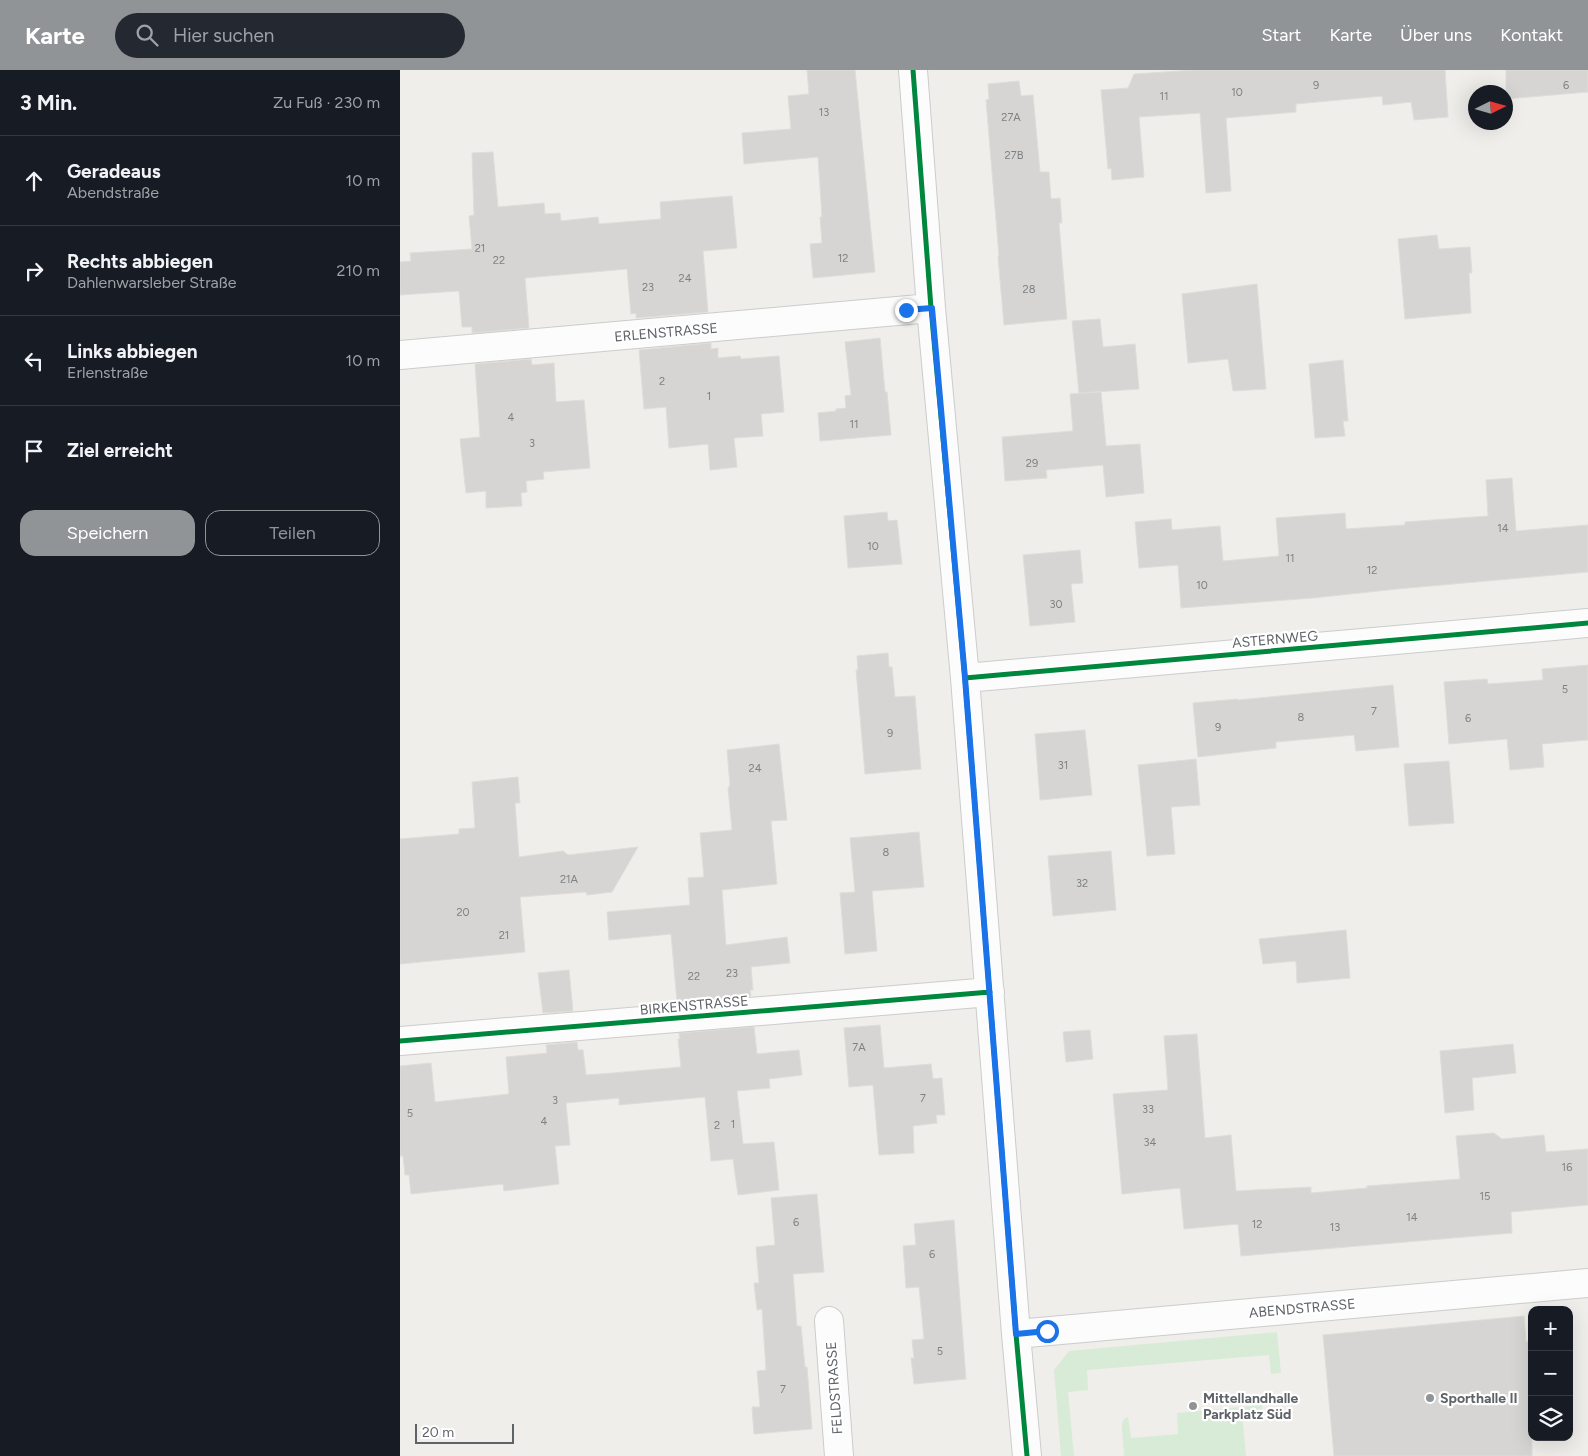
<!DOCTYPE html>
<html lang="de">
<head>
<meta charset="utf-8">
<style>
	:root { --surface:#171b24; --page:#242831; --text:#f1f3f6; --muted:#9ea1a6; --line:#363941; --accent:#919496 }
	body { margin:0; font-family:Figtree,sans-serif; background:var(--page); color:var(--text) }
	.controls { position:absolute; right:15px; bottom:15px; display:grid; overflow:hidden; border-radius:10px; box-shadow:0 5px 20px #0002 }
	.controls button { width:45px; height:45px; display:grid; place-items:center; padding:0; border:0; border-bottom:1px solid var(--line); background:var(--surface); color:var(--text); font:25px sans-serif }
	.compass { position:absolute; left:1068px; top:15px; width:45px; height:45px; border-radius:50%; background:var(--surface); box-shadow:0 5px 20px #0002; rotate:85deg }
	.scale { position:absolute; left:15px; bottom:12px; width:99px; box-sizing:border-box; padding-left:5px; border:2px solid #5f6368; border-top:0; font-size:14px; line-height:18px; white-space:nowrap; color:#5f6368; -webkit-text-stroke:4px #fff; paint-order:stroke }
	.stop { position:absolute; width:15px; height:15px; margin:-11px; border:4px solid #1a73e8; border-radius:50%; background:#fff }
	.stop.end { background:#1a73e8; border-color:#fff; box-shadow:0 1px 5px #0008 }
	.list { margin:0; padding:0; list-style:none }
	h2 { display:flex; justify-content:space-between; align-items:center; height:65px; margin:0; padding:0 20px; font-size:21px }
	h2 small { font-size:16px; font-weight:400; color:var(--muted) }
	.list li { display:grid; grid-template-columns:32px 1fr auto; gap:15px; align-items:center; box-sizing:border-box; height:90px; padding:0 20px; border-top:1px solid var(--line) }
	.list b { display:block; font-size:19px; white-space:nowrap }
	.list p { margin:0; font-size:16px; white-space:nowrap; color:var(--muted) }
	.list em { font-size:16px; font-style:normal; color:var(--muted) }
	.actions { display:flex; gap:10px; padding:15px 20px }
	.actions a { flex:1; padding:11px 0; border:1px solid var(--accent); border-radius:15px; text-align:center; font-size:18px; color:var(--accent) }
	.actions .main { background:var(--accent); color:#fff }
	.icon { flex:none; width:28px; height:28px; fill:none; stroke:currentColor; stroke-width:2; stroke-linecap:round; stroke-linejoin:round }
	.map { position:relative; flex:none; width:1188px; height:1386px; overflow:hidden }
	header { display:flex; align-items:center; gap:30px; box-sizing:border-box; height:70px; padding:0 25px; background:var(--accent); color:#fff }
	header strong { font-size:24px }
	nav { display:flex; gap:28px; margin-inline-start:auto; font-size:18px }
	.search { width:350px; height:45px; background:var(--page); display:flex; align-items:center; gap:12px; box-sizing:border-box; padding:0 18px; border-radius:28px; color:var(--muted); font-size:19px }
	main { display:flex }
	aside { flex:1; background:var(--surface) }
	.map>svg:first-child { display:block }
	.green { fill:#d8ebd6 }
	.building { fill:#d6d5d3; stroke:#deddd9 }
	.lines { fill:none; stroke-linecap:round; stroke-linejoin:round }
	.minor-casing { stroke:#cbcccc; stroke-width:30 }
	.minor { stroke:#fdfcfc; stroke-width:28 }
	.cycleway-casing { stroke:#fff; stroke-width:8 }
	.cycleway { stroke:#00873e; stroke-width:5 }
	.route { stroke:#1a73e8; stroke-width:6 }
	.poi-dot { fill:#919496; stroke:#fff; stroke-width:2 }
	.labels { text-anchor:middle; stroke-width:4.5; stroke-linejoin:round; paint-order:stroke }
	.number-label { font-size:11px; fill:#7e8184 }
	.street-label { font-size:14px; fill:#5f6368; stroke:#fff }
	.poi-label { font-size:14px; font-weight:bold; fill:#5f6368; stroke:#fff; text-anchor:start }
</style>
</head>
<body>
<header>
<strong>Karte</strong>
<div class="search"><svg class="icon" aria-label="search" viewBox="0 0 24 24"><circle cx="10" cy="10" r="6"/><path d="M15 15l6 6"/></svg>Hier suchen</div>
<nav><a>Start</a><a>Karte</a><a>Über uns</a><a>Kontakt</a></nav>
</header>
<main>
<aside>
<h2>3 Min.<small>Zu Fuß · 230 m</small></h2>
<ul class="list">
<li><svg class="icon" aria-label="ahead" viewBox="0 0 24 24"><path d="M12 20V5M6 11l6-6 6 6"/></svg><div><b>Geradeaus</b><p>Abendstraße</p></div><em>10 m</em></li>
<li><svg class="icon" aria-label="right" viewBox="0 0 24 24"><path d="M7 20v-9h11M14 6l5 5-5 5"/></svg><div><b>Rechts abbiegen</b><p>Dahlenwarsleber Straße</p></div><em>210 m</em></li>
<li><svg class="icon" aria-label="left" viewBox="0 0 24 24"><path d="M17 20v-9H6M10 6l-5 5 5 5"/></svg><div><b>Links abbiegen</b><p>Erlenstraße</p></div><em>10 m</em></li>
<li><svg class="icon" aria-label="arrive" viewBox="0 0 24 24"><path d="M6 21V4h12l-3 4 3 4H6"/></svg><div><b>Ziel erreicht</b></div></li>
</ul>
<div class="actions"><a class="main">Speichern</a><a>Teilen</a></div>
</aside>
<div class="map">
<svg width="1188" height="1386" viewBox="0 0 1188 1386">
	<rect width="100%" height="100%" fill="#efeeea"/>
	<!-- green -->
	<path class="green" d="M 877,1262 L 881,1303 L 871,1304 L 869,1285 L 687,1300 L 688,1320 L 668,1322 L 674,1386 L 661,1386 L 654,1300 L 669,1281 Z
		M 862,1335 L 862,1341 L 842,1343 L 846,1386 L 724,1386 L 722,1356 C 722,1351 724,1348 728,1347 L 731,1368 L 778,1364 L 777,1343 Z"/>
	<!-- building -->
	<path class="building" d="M 407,0 L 455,0 L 475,202 L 413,208 L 410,174 L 422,173 L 420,147 L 422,147 L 418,87 L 344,94 L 342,63 L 391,59 L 388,26 L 409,24 Z
		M 795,0 L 1045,0 L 1048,47 L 1014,50 L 1011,32 L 983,35 L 982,26 L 896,34 L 896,42 L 826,48 L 831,121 L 806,123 L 800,43 L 739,47 L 744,107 L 712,110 L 711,98 L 708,99 L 701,20 L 728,18 L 734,4 Z
		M 1106,0 L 1188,0 L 1188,22 L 1106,29 Z
		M 619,11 L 621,26 L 633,25 L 640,102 L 649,102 L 651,129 L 660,128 L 662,153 L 659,153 L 667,249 L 604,255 L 598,187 L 599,186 L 586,30 L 589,29 L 588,14 Z
		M 93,82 L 98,137 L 144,133 L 145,144 L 160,143 L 161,151 L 198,147 L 199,154 L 261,149 L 260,132 L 332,126 L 337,178 L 303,181 L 308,242 L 236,248 L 236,243 L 231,244 L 227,199 L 125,208 L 129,258 L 72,263 L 72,257 L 62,257 L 59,221 L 0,225 L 0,192 L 11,191 L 10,183 L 72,179 L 69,146 L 74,145 L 72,83 Z
		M 1037,165 L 1039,179 L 1070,177 L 1072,203 L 1069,203 L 1071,243 L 1005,249 L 998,169 Z
		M 857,214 L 866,319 L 833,321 L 828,289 L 788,293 L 782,224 Z
		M 700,249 L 703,277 L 735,274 L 739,319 L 679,323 L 672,251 Z
		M 480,268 L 485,322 L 487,322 L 491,365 L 420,371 L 418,343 L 436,341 L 436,339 L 446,338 L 445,326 L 451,325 L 445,272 Z
		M 311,273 L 311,279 L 318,278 L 318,288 L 340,286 L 341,289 L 379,286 L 384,342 L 361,344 L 363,366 L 334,368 L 337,397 L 310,400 L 308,374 L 269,378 L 266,337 L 244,339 L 239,280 Z
		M 131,289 L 132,295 L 154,293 L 156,332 L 184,330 L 190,398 L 143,402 L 144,409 L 126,411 L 127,422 L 121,423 L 122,436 L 86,438 L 86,421 L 66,423 L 60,369 L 80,367 L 75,294 Z
		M 943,290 L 948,351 L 943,351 L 945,366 L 915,368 L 909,294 Z
		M 701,322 L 706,376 L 740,374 L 744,423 L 706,427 L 703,395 L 646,400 L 647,408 L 605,411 L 602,367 L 673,361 L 670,324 Z
		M 1112,408 L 1116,461 L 1188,455 L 1188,502 L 997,519 L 913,528 L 781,538 L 778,495 L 739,498 L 735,452 L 771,449 L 772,460 L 820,456 L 823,491 L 879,486 L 876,448 L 945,443 L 946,459 L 1005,455 L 1005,452 L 1088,446 L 1086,410 Z
		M 487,442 L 488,451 L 497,450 L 502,494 L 448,498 L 444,446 Z
		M 680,480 L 683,513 L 671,514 L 675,552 L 630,556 L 623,485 Z
		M 488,583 L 489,597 L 492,597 L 495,627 L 515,626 L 521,699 L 465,704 L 456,600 L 458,600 L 457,586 Z
		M 1188,595 L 1188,670 L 1142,674 L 1144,697 L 1110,700 L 1107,669 L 1049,674 L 1044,612 L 1087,609 L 1088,614 L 1143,610 L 1142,599 Z
		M 993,615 L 999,677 L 956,681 L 954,665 L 876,672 L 876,678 L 798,687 L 793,633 L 838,629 L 838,630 Z
		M 685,660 L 692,725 L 640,730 L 635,664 Z
		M 379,674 L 387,750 L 371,751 L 377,814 L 322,820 L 326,875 L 387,867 L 390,893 L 351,897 L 353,920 L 350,920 L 351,926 L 277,932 L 271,864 L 209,870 L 207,842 L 290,835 L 288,808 L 304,807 L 300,763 L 332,760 L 328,718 L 330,715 L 327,680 Z
		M 796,689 L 800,735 L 771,737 L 775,784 L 747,786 L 738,695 Z
		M 1049,691 L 1054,753 L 1009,756 L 1004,694 Z
		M 118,707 L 120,733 L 115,733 L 119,787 L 163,781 L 168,785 L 238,777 L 212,822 L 187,825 L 186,822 L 120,827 L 125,882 L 0,894 L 0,769 L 59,764 L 59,759 L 75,758 L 72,712 Z
		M 519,762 L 524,817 L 472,821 L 477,881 L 445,884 L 440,823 L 455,822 L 450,768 Z
		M 711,781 L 716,840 L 653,846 L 648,786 Z
		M 946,860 L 950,908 L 897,913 L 896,891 L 863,894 L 859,869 Z
		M 169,900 L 173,941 L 143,943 L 138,903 Z
		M 480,955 L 484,998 L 531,994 L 533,1009 L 542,1008 L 545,1045 L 536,1045 L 537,1053 L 513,1056 L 514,1083 L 479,1085 L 473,1015 L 449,1017 L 444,958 Z
		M 354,957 L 357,984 L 399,980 L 402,1005 L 369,1009 L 370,1018 L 337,1021 L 343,1074 L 374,1072 L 379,1120 L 338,1125 L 333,1089 L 311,1091 L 305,1027 L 219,1035 L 219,1028 L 166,1033 L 170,1075 L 155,1076 L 159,1114 L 104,1121 L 103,1114 L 11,1124 L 9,1105 L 5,1105 L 3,1086 L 0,1086 L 0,996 L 31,993 L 35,1032 L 109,1024 L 106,987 L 147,983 L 146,975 L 177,972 L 178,980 L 183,980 L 186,1005 L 213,1003 L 281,997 L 278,969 L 280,969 L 279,963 Z
		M 690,960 L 693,989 L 666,992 L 663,962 Z
		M 797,964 L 805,1068 L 831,1065 L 836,1121 L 911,1117 L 911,1123 L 967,1118 L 967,1116 L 1060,1109 L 1056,1066 L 1094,1063 L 1102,1069 L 1144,1065 L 1146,1082 L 1188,1079 L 1188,1135 L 1111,1142 L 1112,1163 L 841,1186 L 838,1154 L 784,1159 L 780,1118 L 722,1124 L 713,1024 L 768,1020 L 764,966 Z
		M 1113,974 L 1116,1003 L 1072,1008 L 1074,1040 L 1045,1043 L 1040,981 Z
		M 417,1124 L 424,1202 L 393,1204 L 397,1256 L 401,1256 L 405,1297 L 407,1297 L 412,1359 L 354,1364 L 352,1337 L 360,1337 L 357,1301 L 366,1300 L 362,1239 L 357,1240 L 354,1213 L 359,1213 L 356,1177 L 375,1175 L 371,1128 Z
		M 554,1150 L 566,1309 L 514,1314 L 511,1288 L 514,1288 L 512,1270 L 524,1269 L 519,1217 L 506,1218 L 503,1176 L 516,1175 L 514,1154 Z
		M 1124,1246 L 1126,1272 L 1132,1271 L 1132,1386 L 934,1386 L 923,1265 Z"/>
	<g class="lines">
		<defs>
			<path id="minor" d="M 513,0 L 531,238 L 565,608 L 616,1264 L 627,1386
				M 0,285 L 531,238
				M 565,608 L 1188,553
				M 0,971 L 590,922
				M 429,1251 L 439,1386
				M 616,1264 L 1188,1213"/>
		</defs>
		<!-- minor casing -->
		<use href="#minor" class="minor-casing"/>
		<!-- minor -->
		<use href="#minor" class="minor"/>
		<defs>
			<path id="cycleway" d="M 513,0 L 531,238 L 565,608 L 616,1264 L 627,1386
				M 565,608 L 1188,553
				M 0,971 L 590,922"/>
		</defs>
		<!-- cycleway casing -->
		<use href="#cycleway" class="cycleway-casing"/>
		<!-- cycleway -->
		<use href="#cycleway" class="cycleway"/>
	</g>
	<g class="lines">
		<!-- route -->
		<path class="route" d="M 506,240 L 532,238 L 565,608 L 616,1264 L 647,1261"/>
	</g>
	<!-- markers -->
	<g class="poi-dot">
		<circle cx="1030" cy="1328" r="5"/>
		<circle cx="793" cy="1336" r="5"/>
	</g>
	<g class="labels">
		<!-- number labels -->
		<g class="number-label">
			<text x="916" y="19">9</text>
			<text x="1166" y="19">6</text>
			<text x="837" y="26">10</text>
			<text x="764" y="30">11</text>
			<text x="424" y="46">13</text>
			<text x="611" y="51">27A</text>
			<text x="614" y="89">27B</text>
			<text x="80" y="182">21</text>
			<text x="443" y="192">12</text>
			<text x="99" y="194">22</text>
			<text x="285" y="212">24</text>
			<text x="248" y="221">23</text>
			<text x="629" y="223">28</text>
			<text x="262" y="315">2</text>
			<text x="309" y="330">1</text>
			<text x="111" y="351">4</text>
			<text x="454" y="358">11</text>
			<text x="132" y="377">3</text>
			<text x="632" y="397">29</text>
			<text x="1103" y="462">14</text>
			<text x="473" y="480">10</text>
			<text x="890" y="492">11</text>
			<text x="972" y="504">12</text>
			<text x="802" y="519">10</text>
			<text x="656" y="538">30</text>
			<text x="1165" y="623">5</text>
			<text x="974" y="645">7</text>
			<text x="901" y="651">8</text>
			<text x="1068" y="652">6</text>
			<text x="818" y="661">9</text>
			<text x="490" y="667">9</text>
			<text x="663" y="699">31</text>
			<text x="355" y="702">24</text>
			<text x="486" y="786">8</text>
			<text x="169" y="813">21A</text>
			<text x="682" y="817">32</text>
			<text x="63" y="846">20</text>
			<text x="104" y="869">21</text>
			<text x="332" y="907">23</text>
			<text x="294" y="910">22</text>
			<text x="459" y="981">7A</text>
			<text x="523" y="1032">7</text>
			<text x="155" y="1034">3</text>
			<text x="748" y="1043">33</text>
			<text x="10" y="1047">5</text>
			<text x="144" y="1055">4</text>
			<text x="333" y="1058">1</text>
			<text x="317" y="1059">2</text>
			<text x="750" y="1076">34</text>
			<text x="1167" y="1101">16</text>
			<text x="1085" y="1130">15</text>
			<text x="1012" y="1151">14</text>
			<text x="396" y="1156">6</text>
			<text x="857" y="1158">12</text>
			<text x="935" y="1161">13</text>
			<text x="532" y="1188">6</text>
			<text x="540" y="1285">5</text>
			<text x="383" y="1323">7</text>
		</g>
		<!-- street labels -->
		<g class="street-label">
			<text transform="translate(266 262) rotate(-5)" y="5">ERLENSTRASSE</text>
			<text transform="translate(875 569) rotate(-5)" y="5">ASTERNWEG</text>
			<text transform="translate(294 935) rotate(-5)" y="5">BIRKENSTRASSE</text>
			<text transform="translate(902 1238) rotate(-5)" y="5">ABENDSTRASSE</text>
			<text transform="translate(434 1318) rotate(-94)" y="5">FELDSTRASSE</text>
		</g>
		<!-- poi labels -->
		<g class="poi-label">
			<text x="803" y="1333">Mittellandhalle<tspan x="803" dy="16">Parkplatz Süd</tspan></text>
			<text x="1040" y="1333">Sporthalle II</text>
		</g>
	</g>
</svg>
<div class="controls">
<button>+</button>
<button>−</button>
<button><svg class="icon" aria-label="layers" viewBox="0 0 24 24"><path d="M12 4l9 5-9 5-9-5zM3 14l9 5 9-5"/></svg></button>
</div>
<svg class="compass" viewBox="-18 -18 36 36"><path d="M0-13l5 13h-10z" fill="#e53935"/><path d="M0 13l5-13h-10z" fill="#9ea1a6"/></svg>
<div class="scale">20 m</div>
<div class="stop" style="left:647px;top:1261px"></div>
<div class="stop end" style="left:506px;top:240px"></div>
</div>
</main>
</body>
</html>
